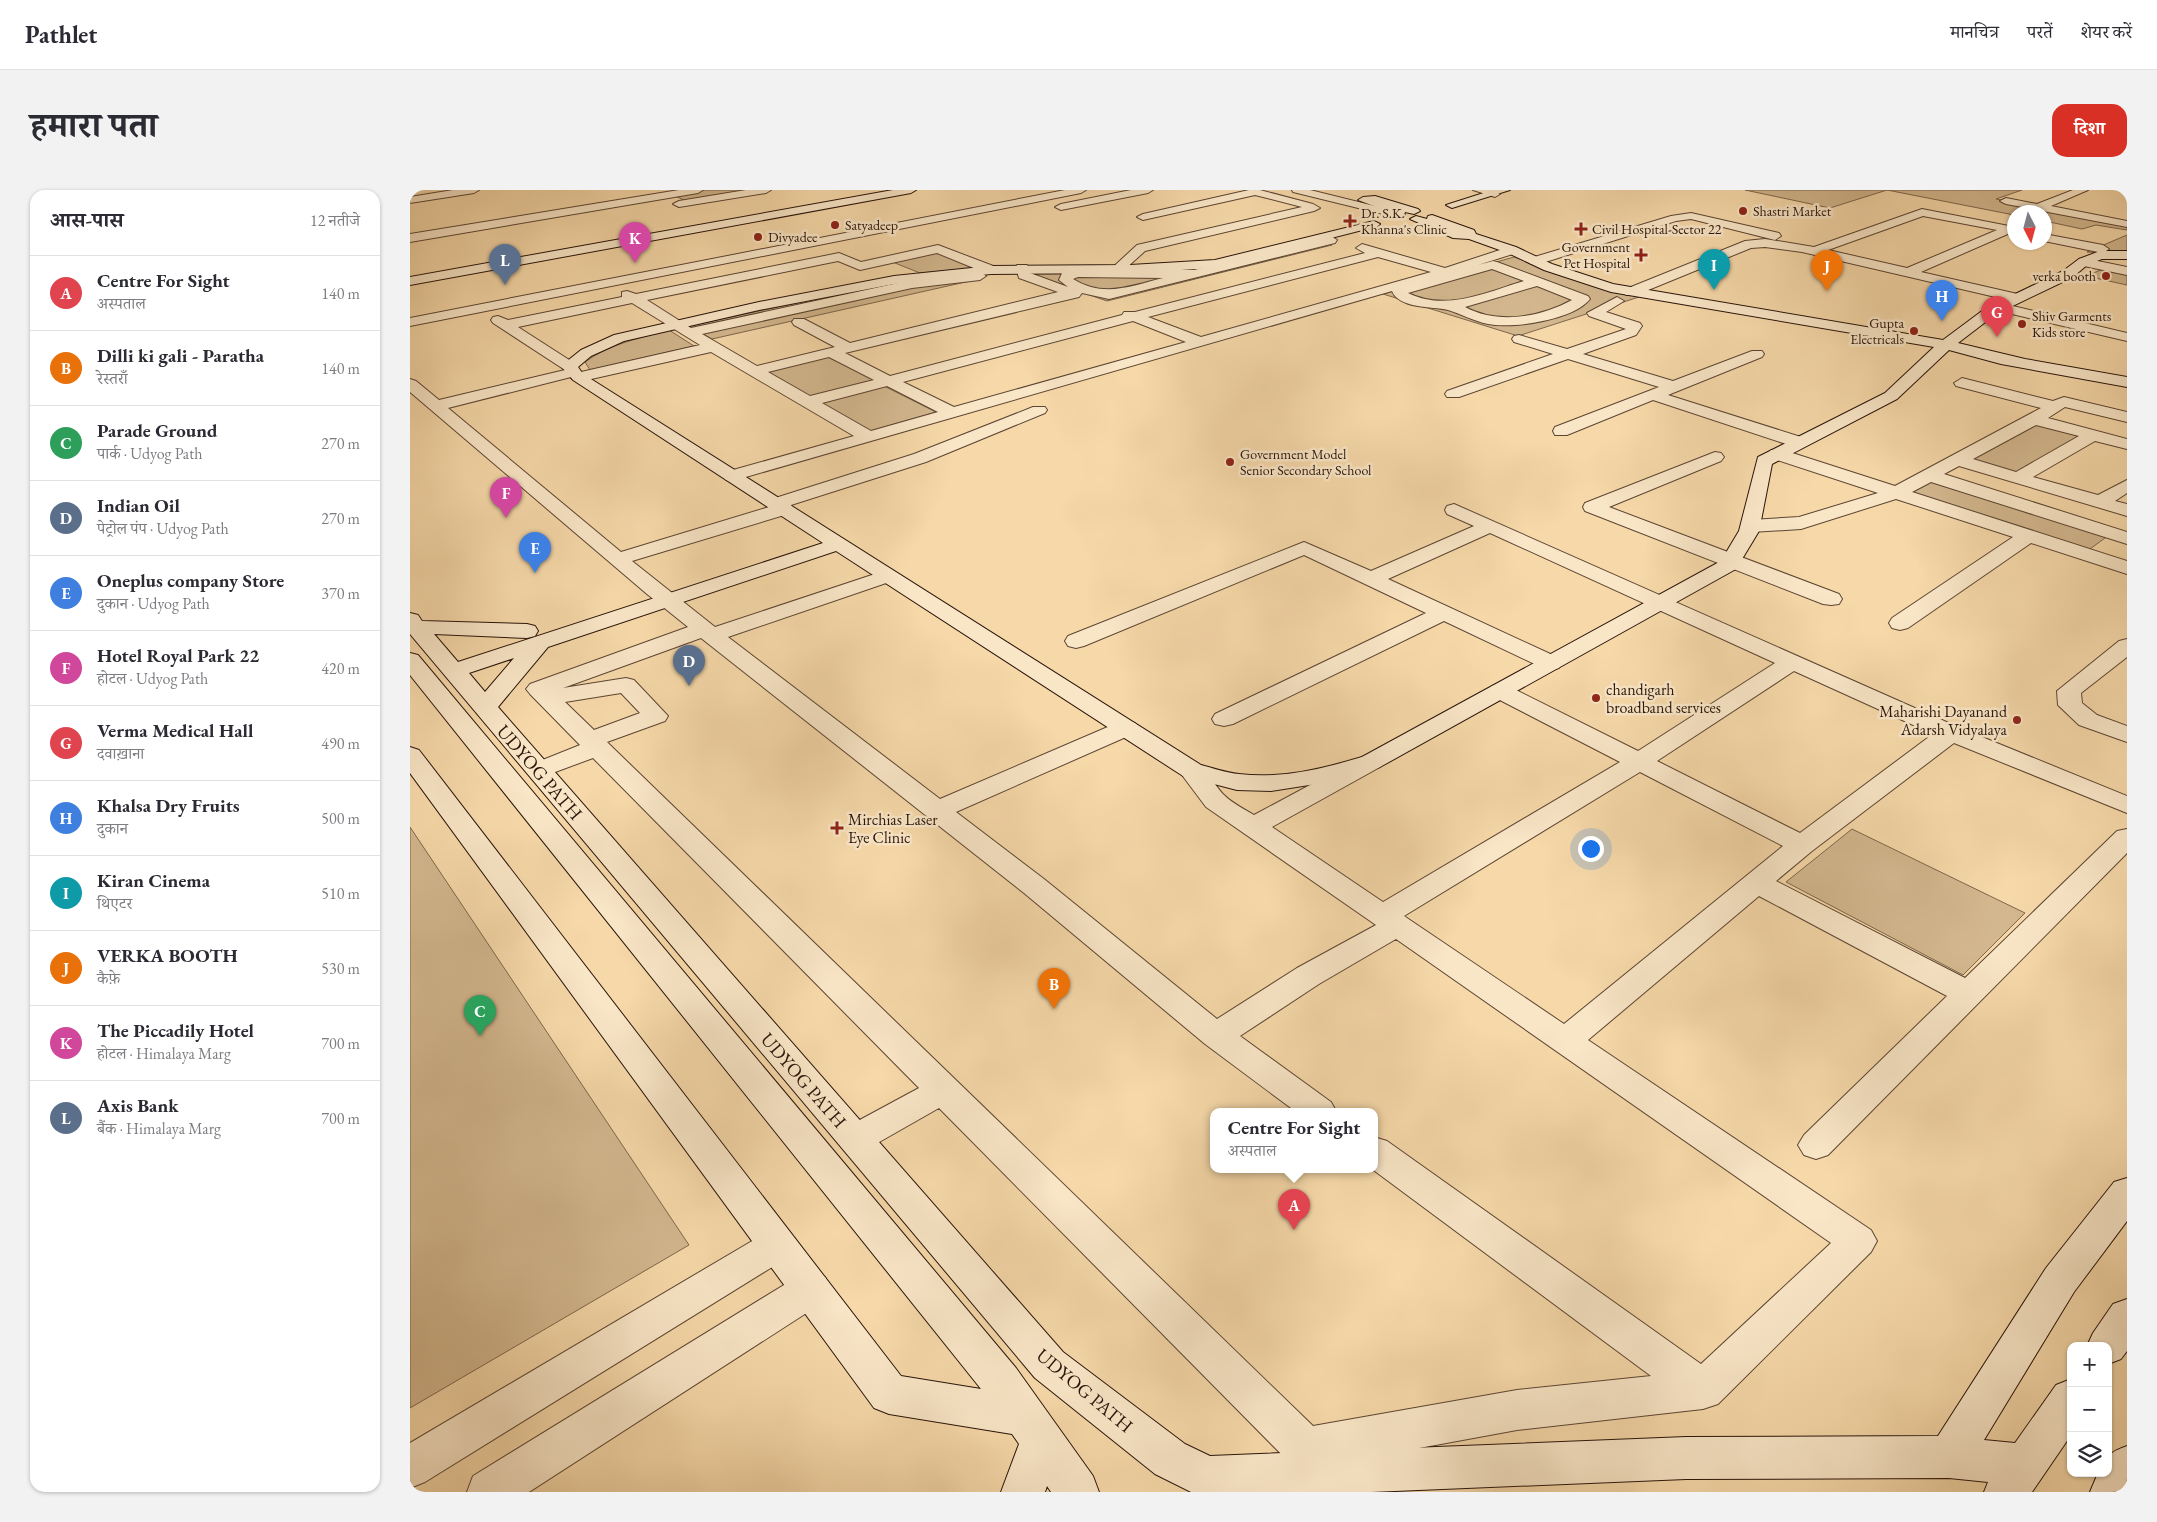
<!DOCTYPE html>
<html lang="hi">
<head>
<meta charset="utf-8">
<style>
	:root { --surface:#fff; --page:#f2f2f3; --text:#2b2b33; --muted:#7c7c81; --line:#e1e1e2; --accent:#d93025 }
	body { margin:0; font-family:"EB Garamond","Noto Serif Devanagari",serif; background:var(--page); color:var(--text) }
	.controls { position:absolute; right:15px; bottom:15px; display:grid; overflow:hidden; border-radius:10px; box-shadow:0 1px 4px #0004 }
	.controls button { width:45px; height:45px; display:grid; place-items:center; padding:0; border:0; border-bottom:1px solid var(--line); background:var(--surface); color:var(--text); font:25px sans-serif }
	.compass { position:absolute; left:1597px; top:15px; width:45px; height:45px; border-radius:50%; background:var(--surface); box-shadow:0 1px 4px #0004; rotate:174deg }
	.you { position:absolute; left:1180px; top:658px; width:18px; height:18px; margin:-12px; border:4px solid #fff; border-radius:50%; background:#1a73e8; box-shadow:0 0 0 8px #1a73e833 }
	.badge { display:grid; place-items:center; width:32px; height:32px; border-radius:50%; background:var(--accent); color:#fff; font-size:16px; font-weight:700 }
	.pin { position:absolute; translate:-50% -41px; filter:drop-shadow(0 1px 2px #0008) }
	.pin::after { content:''; position:absolute; top:26px; width:18px; height:15px; background:inherit; clip-path:polygon(0 0,100% 0,50% 100%) }
	.popup { position:absolute; left:800px; top:918px; width:168px; height:65px; box-sizing:border-box; display:grid; place-content:center; border-radius:10px; background:var(--surface); filter:drop-shadow(0 1px 4px #0005); font-size:16px; white-space:nowrap; color:var(--muted) }
	.popup b { font-size:19px; color:var(--text) }
	.popup::after { content:''; position:absolute; left:50%; top:100%; margin-left:-10px; border:10px solid transparent; border-top-color:var(--surface) }
	.list { margin:0; padding:0; list-style:none }
	h2 { display:flex; justify-content:space-between; align-items:center; height:65px; margin:0; padding:0 20px; font-size:21px }
	h2 small { font-size:16px; font-weight:400; color:var(--muted) }
	.list li { display:grid; grid-template-columns:32px 1fr auto; gap:15px; align-items:center; box-sizing:border-box; height:75px; padding:0 20px; border-top:1px solid var(--line) }
	.list b { display:block; font-size:19px; white-space:nowrap }
	.list p { margin:0; font-size:16px; white-space:nowrap; color:var(--muted) }
	.list em { font-size:16px; font-style:normal; color:var(--muted) }
	.icon { flex:none; width:28px; height:28px; fill:none; stroke:currentColor; stroke-width:2; stroke-linecap:round; stroke-linejoin:round }
	.map { position:relative; flex:none; width:1717px; height:1302px; overflow:hidden; border-radius:15px }
	header { display:flex; align-items:center; gap:30px; box-sizing:border-box; height:70px; padding:0 25px; background:var(--surface); border-bottom:1px solid var(--line) }
	header strong { font-size:24px }
	nav { display:flex; gap:28px; margin-inline-start:auto; font-size:18px }
	.intro { display:flex; align-items:center; justify-content:space-between; box-sizing:border-box; height:120px; padding:0 30px }
	h1 { margin:0; font-size:35px }
	.button { padding:12px 22px; border-radius:15px; background:var(--accent); color:#fff; font-size:18px; font-weight:700 }
	main { display:flex; gap:30px; padding:0 30px }
	aside { flex:1; background:var(--surface); border-radius:15px; box-shadow:0 1px 4px #0004 }
	.map>svg:first-child { display:block }
	.green { fill:#d3b78e; stroke:#7e664c }
	.lines { fill:none; stroke-linecap:round; stroke-linejoin:round }
	.street-casing { stroke:#5c4532; stroke-width:2 }
	.secondary-casing { stroke:#29140a; stroke-width:2 }
	.street { fill:#f9e6c7; fill-rule:evenodd }
	.secondary { fill:#f9e6c7; fill-rule:evenodd }
	.poi-dot { fill:#8f2418; stroke:#f9e6c7; stroke-width:2 }
	.labels { text-anchor:middle; stroke-width:5; stroke-linejoin:round; paint-order:stroke }
	.far-poi-label { font-size:14px; fill:#29140a; stroke:#f9e6c7; text-anchor:start }
	.poi-label { font-size:16px; fill:#29140a; stroke:#f9e6c7; text-anchor:start }
	.near-street-label { font-size:19px; fill:#29140a; stroke:#f9e6c7 }
</style>
</head>
<body>
<header>
<strong>Pathlet</strong>
<nav><a>मानचित्र</a><a>परतें</a><a>शेयर करें</a></nav>
</header>
<div class="intro"><h1>हमारा पता</h1><a class="button">दिशा</a></div>
<main>
<aside>
<h2>आस-पास<small>12 नतीजे</small></h2>
<ul class="list">
<li><span class="badge" style="background:#e0444e">A</span><div><b>Centre For Sight</b><p>अस्पताल</p></div><em>140 m</em></li>
<li><span class="badge" style="background:#e8710a">B</span><div><b>Dilli ki gali - Paratha</b><p>रेस्तराँ</p></div><em>140 m</em></li>
<li><span class="badge" style="background:#2e9e5b">C</span><div><b>Parade Ground</b><p>पार्क · Udyog Path</p></div><em>270 m</em></li>
<li><span class="badge" style="background:#5c6f8a">D</span><div><b>Indian Oil</b><p>पेट्रोल पंप · Udyog Path</p></div><em>270 m</em></li>
<li><span class="badge" style="background:#3f7fe0">E</span><div><b>Oneplus company Store</b><p>दुकान · Udyog Path</p></div><em>370 m</em></li>
<li><span class="badge" style="background:#d1479c">F</span><div><b>Hotel Royal Park 22</b><p>होटल · Udyog Path</p></div><em>420 m</em></li>
<li><span class="badge" style="background:#e0444e">G</span><div><b>Verma Medical Hall</b><p>दवाख़ाना</p></div><em>490 m</em></li>
<li><span class="badge" style="background:#3f7fe0">H</span><div><b>Khalsa Dry Fruits</b><p>दुकान</p></div><em>500 m</em></li>
<li><span class="badge" style="background:#0f9aa8">I</span><div><b>Kiran Cinema</b><p>थिएटर</p></div><em>510 m</em></li>
<li><span class="badge" style="background:#e8710a">J</span><div><b>VERKA BOOTH</b><p>कैफ़े</p></div><em>530 m</em></li>
<li><span class="badge" style="background:#d1479c">K</span><div><b>The Piccadily Hotel</b><p>होटल · Himalaya Marg</p></div><em>700 m</em></li>
<li><span class="badge" style="background:#5c6f8a">L</span><div><b>Axis Bank</b><p>बैंक · Himalaya Marg</p></div><em>700 m</em></li>
</ul>
</aside>
<div class="map">
<svg width="1717" height="1302" viewBox="0 0 1717 1302">
	<rect width="100%" height="100%" fill="#f6d8a9"/>
	<filter id="stains"><feTurbulence type="fractalNoise" baseFrequency=".004" numOctaves="4"/><feColorMatrix values="0 0 0 0 .2 0 0 0 0 .09 0 0 0 0 .02 0 0 0 .5 -.17"/></filter>
	<radialGradient id="worn" r=".72"><stop offset=".6" stop-color="#630" stop-opacity="0"/><stop offset="1" stop-color="#630" stop-opacity=".3"/></radialGradient>
	<!-- green -->
	<path class="green" d="M 293,0 L 350,0 L 278,12 L 263,5 Z
		M 1335,0 L 1612,0 L 1586,9 L 1717,34 L 1717,40 L 1686,35 L 1672,39 L 1635,31 L 1634,22 L 1604,22 L 1604,25 L 1477,0 L 1420,18 Z
		M 1717,45 L 1717,64 L 1677,62 Z
		M 913,52 L 922,55 L 697,111 L 622,85 L 640,81 L 782,81 Z
		M 525,62 L 565,78 L 510,83 L 480,71 Z
		M 1104,67 L 1160,87 L 1229,107 L 1108,146 L 973,104 Z
		M 1693,79 L 1717,84 L 1717,95 L 1676,86 Z
		M 559,84 L 560,91 L 302,149 L 279,136 L 480,93 Z
		M 259,140 L 284,156 L 180,180 L 175,172 C 199,154 230,148 259,140 Z
		M 416,166 L 465,190 L 400,207 L 353,181 Z
		M 472,195 L 526,222 L 460,241 L 408,212 Z
		M 1627,231 L 1675,245 L 1606,285 L 1557,270 Z
		M 1519,288 L 1699,345 L 1676,362 L 1494,302 Z
		M 0,637 L 279,1055 L 0,1218 Z
		M 1442,639 L 1615,723 L 1553,785 L 1376,692 Z"/>
	<g class="lines">
		<defs>
			<path id="street" d="M 43,0 L 69,0 L 64,3 L 0,13 L 0,7 Z
				M 269,0 L 293,0 L 288,3 L 0,52 L 0,44 Z
				M 336,0 L 361,0 L 356,3 L 269,17 L 263,14 L 269,11 Z
				M 655,0 L 676,0 L 671,3 L 0,136 L 0,128 Z
				M 721,0 L 743,0 L 738,3 L 651,20 L 645,17 L 651,14 Z
				M 839,0 L 850,0 L 903,14 L 910,18 L 904,21 L 735,61 L 714,80 L 784,80 L 921,46 L 927,50 L 925,53 L 699,109 L 672,103 L 669,107 L 435,163 L 480,186 L 712,125 L 714,122 L 725,122 L 955,63 L 946,58 L 952,54 L 1035,78 L 1102,56 L 1108,60 L 1106,63 L 1068,75 L 1083,71 L 1087,72 L 1178,106 L 1180,109 C 1164,130 1102,139 1078,134 C 1063,131 1052,124 1038,120 C 1022,116 989,119 982,101 L 322,291 L 316,290 L 313,286 L 316,282 L 444,246 L 301,162 L 168,192 L 161,187 L 38,218 L 211,362 L 359,317 L 357,314 L 359,310 L 504,264 L 623,217 L 635,217 L 637,220 L 635,223 L 516,272 L 381,315 L 383,319 L 381,323 L 222,371 L 305,437 L 471,382 L 478,380 L 485,382 L 488,386 L 485,390 L 318,447 L 530,609 L 707,533 L 716,531 L 725,533 L 728,538 L 725,543 L 546,622 L 634,689 L 807,829 L 887,778 L 966,735 L 796,617 L 769,581 L 773,576 C 796,570 800,591 814,605 C 822,613 834,619 844,625 L 952,567 L 961,564 L 970,567 L 974,572 L 970,577 L 862,637 L 973,712 L 1210,572 L 1082,506 L 1078,501 L 1082,496 L 1090,494 L 1098,496 L 1228,561 L 1365,473 L 1080,343 L 978,389 L 1149,468 L 1152,473 L 1149,478 L 1141,480 L 1133,478 L 1034,431 L 823,534 L 814,536 L 805,534 L 802,529 L 805,524 L 1016,423 L 894,365 L 674,456 L 666,458 L 658,456 L 655,451 L 658,446 L 894,352 L 961,381 L 1064,336 L 1037,324 L 1035,320 L 1037,316 L 1044,314 L 1550,538 L 1717,606 L 1717,623 L 1544,553 L 1402,661 L 1366,691 L 1555,788 L 1707,641 L 1717,639 L 1717,663 L 1418,965 L 1406,969 L 1394,965 L 1388,955 L 1394,945 L 1537,806 L 1349,706 L 1178,850 L 1461,1040 L 1467,1051 L 1461,1062 L 1308,1214 L 1293,1219 L 1107,1240 L 895,1279 L 880,1273 L 529,918 L 457,959 L 445,963 L 433,959 L 427,949 L 433,939 L 509,898 L 183,568 L 129,588 L 120,585 L 116,580 L 120,575 L 170,555 L 120,504 L 116,499 L 120,494 L 278,437 L 237,404 L 0,202 L 0,189 L 6,191 L 29,210 L 155,180 L 83,133 L 81,130 L 83,127 L 88,126 L 98,130 L 212,107 L 212,102 L 217,101 L 226,104 L 429,63 L 451,72 L 528,55 L 586,77 L 587,80 L 581,84 L 576,83 L 527,63 L 450,80 L 428,71 L 237,110 L 281,138 L 502,90 L 570,82 L 576,86 L 570,90 L 502,98 L 292,144 L 347,176 L 425,157 L 384,135 L 382,132 L 384,129 L 394,129 L 440,153 L 648,102 L 609,88 L 606,78 L 607,75 L 617,75 L 620,83 L 658,97 L 649,90 L 652,83 L 668,79 L 701,79 L 727,55 L 892,17 L 845,5 L 733,30 L 727,27 L 733,24 ZM 968,67 L 1021,82 L 791,147 L 738,127 ZM 1082,79 L 1114,91 C 1077,102 1036,122 998,103 ZM 668,87 L 753,88 C 721,96 694,108 663,89 ZM 1127,96 L 1162,110 C 1131,127 1088,135 1055,117 ZM 222,113 L 290,155 L 171,182 L 165,178 L 164,173 L 108,137 ZM 723,131 L 776,152 L 544,217 L 493,192 ZM 419,167 L 464,190 L 400,206 L 358,182 ZM 477,196 L 528,222 L 461,241 L 412,213 ZM 291,448 L 614,703 L 795,854 L 885,921 L 926,921 L 921,912 L 830,846 L 909,794 L 986,749 L 1421,1053 L 1291,1174 L 977,951 L 964,947 L 964,979 L 962,979 L 1241,1186 L 1107,1200 L 903,1236 L 199,554 L 197,552 L 255,531 L 258,526 L 224,490 L 216,488 L 153,498 ZM 1384,481 L 1523,544 L 1390,643 L 1247,571 ZM 211,503 L 230,523 L 184,540 L 155,512 ZM 1230,582 L 1373,656 L 1154,834 L 994,726 Z
				M 882,0 L 900,0 L 993,23 L 995,25 L 989,28 L 883,2 Z
				M 1063,0 L 1082,0 L 1090,4 L 1085,7 Z
				M 1663,0 L 1678,0 L 1641,16 L 1717,31 L 1717,37 L 1596,14 L 1590,11 L 1596,8 L 1627,14 Z
				M 1512,19 L 1604,37 L 1604,43 L 1600,43 L 1511,82 L 1612,105 L 1614,108 L 1612,111 L 1607,112 L 1392,62 L 1355,57 L 1341,58 L 1226,105 L 1216,105 L 1214,102 L 1216,99 L 1335,51 L 1355,49 L 1404,57 ZM 1513,26 L 1587,40 L 1497,78 L 1418,60 Z
				M 1281,23 L 1369,43 L 1371,46 L 1365,50 L 1281,29 L 1266,31 L 1129,74 L 1121,74 L 1119,71 L 1121,68 L 1261,26 Z
				M 1634,44 L 1693,55 L 1699,59 L 1693,63 L 1634,51 Z
				M 1673,68 L 1717,77 L 1717,85 L 1669,75 L 1667,72 L 1669,69 Z
				M 1207,107 L 1214,111 L 1196,122 L 1230,133 L 1232,136 L 1226,145 L 1173,164 L 1263,191 L 1342,161 L 1352,161 L 1354,164 L 1352,167 L 1258,205 L 1394,248 L 1397,252 L 1394,256 L 1382,256 L 1243,210 L 1157,245 L 1145,245 L 1143,241 L 1145,237 L 1249,197 L 1158,169 L 1049,207 L 1037,207 L 1035,204 L 1037,201 L 1143,164 L 1104,152 L 1102,149 L 1104,146 L 1109,145 L 1157,159 L 1216,139 L 1179,126 L 1177,123 Z
				M 1590,113 L 1717,143 L 1717,151 L 1585,120 L 1583,117 L 1585,114 Z
				M 1552,188 L 1643,211 L 1654,207 L 1717,222 L 1717,232 L 1655,217 L 1638,228 L 1717,249 L 1717,259 L 1685,251 L 1623,287 L 1688,305 L 1717,290 L 1717,303 L 1705,311 L 1717,314 L 1717,326 L 1549,276 L 1534,284 L 1717,342 L 1717,354 L 1521,292 L 1502,302 L 1717,371 L 1717,384 L 1621,353 L 1498,438 L 1490,440 L 1482,438 L 1479,433 L 1482,428 L 1603,347 L 1486,309 L 1391,339 L 1341,342 L 1334,340 L 1331,336 L 1334,332 L 1341,330 L 1389,327 L 1468,303 L 1361,268 L 1358,264 L 1361,260 L 1373,260 L 1485,296 L 1631,218 L 1546,196 L 1544,193 ZM 1626,235 L 1669,246 L 1606,282 L 1563,269 Z
				M 1305,262 L 1311,263 L 1314,267 L 1311,271 L 1199,317 L 1429,404 L 1432,409 L 1429,414 L 1421,415 L 1413,414 L 1175,321 L 1173,317 L 1175,313 Z
				M 1717,449 L 1717,467 L 1671,503 L 1672,513 L 1687,525 L 1717,536 L 1717,552 L 1669,535 L 1648,515 L 1647,501 L 1709,451 Z
				M 367,1039 L 380,1044 L 386,1055 L 380,1066 L 15,1292 L 0,1298 L 0,1253 L 354,1044 Z
				M 401,1082 L 415,1087 L 421,1099 L 415,1111 L 119,1302 L 57,1302 L 63,1286 L 387,1087 Z"/>
			<path id="secondary" d="M 483,0 L 506,0 L 501,3 L 0,95 L 0,87 Z
				M 1083,0 L 1100,0 L 1042,18 L 1036,15 Z
				M 965,6 L 1008,19 L 1010,21 L 1004,24 L 995,22 L 994,25 L 990,26 L 948,10 L 953,7 Z
				M 1022,25 L 1064,40 L 1066,44 L 1106,57 L 1142,74 L 1203,94 L 1533,150 L 1576,118 L 1653,81 L 1669,69 L 1690,61 L 1717,61 L 1717,69 L 1692,69 L 1677,75 L 1663,87 L 1586,124 L 1548,153 L 1615,169 L 1717,187 L 1717,197 L 1591,174 L 1539,160 L 1487,209 L 1362,274 L 1349,341 L 1326,379 L 970,577 L 912,593 L 861,601 L 827,600 L 773,586 L 426,361 L 138,457 L 88,517 L 653,1162 L 775,1254 L 800,1266 L 1276,1247 L 1528,1246 L 1636,1078 L 1704,992 L 1717,988 L 1717,1031 L 1664,1102 L 1574,1250 L 1605,1253 L 1646,1195 L 1661,1189 L 1661,1245 L 1622,1302 L 1574,1302 L 1578,1292 L 1539,1288 L 1276,1289 L 961,1302 L 781,1302 L 745,1284 L 625,1188 L 0,444 L 0,423 L 8,425 L 12,431 L 117,434 L 125,436 L 128,441 L 125,446 L 117,448 L 24,444 L 48,472 L 413,353 L 163,190 L 151,176 L 171,160 L 204,145 L 349,112 L 484,86 L 581,76 L 720,75 L 805,70 L 964,31 L 970,34 L 968,36 L 805,78 L 720,83 L 581,84 L 484,94 L 349,120 L 214,151 L 181,166 L 168,177 L 173,184 L 791,575 C 803,578 816,583 829,584 C 871,589 912,579 952,567 L 1311,371 L 1329,341 L 1348,267 L 1475,203 L 1524,157 L 1201,102 L 1134,80 L 1098,63 L 1059,49 L 1043,48 L 1000,29 L 1006,26 L 1017,29 L 1018,26 ZM 104,468 L 75,502 L 59,483 Z
				M 0,463 L 8,465 L 606,1178 L 683,1286 L 689,1302 L 641,1302 L 637,1296 L 635,1302 L 591,1302 L 609,1254 L 602,1244 L 479,1224 L 464,1218 L 0,583 L 0,557 L 9,560 L 491,1186 L 571,1199 L 0,485 Z
				M 1717,1109 L 1717,1161 L 1711,1169 L 1698,1174 L 1698,1156 L 1677,1156 L 1683,1143 L 1703,1114 Z
				M 1717,1256 L 1717,1302 L 1680,1302 L 1688,1283 L 1698,1283 C 1698,1263 1699,1263 1717,1256 Z"/>
		</defs>
		<!-- street casing -->
		<use href="#street" class="street-casing"/>
		<!-- secondary casing -->
		<use href="#secondary" class="secondary-casing"/>
		<!-- street -->
		<use href="#street" class="street"/>
		<!-- secondary -->
		<use href="#secondary" class="secondary"/>
	</g>
	<!-- markers -->
	<g class="poi-dot">
		<circle cx="1333" cy="21" r="5"/>
		<path d="M937.5 23.5h5v5h5v5h-5v5h-5v-5h-5v-5h5z"/>
		<circle cx="425" cy="35" r="5"/>
		<path d="M1168.5 31.5h5v5h5v5h-5v5h-5v-5h-5v-5h5z"/>
		<circle cx="348" cy="47" r="5"/>
		<path d="M1228.5 57.5h5v5h5v5h-5v5h-5v-5h-5v-5h5z"/>
		<circle cx="1696" cy="86" r="5"/>
		<circle cx="1612" cy="134" r="5"/>
		<circle cx="1504" cy="141" r="5"/>
		<circle cx="820" cy="272" r="5"/>
		<circle cx="1186" cy="508" r="5"/>
		<circle cx="1607" cy="530" r="5"/>
		<path d="M424.5 630.5h5v5h5v5h-5v5h-5v-5h-5v-5h5z"/>
	</g>
	<g class="labels">
		<!-- far-poi labels -->
		<g class="far-poi-label">
			<text x="1343" y="26">Shastri Market</text>
			<text x="951" y="28">Dr. S.K.<tspan x="951" dy="16">Khanna's Clinic</tspan></text>
			<text x="435" y="40">Satyadeep</text>
			<text x="1182" y="44">Civil Hospital-Sector 22</text>
			<text x="358" y="52">Divyadee</text>
			<text x="1220" y="62" text-anchor="end">Government<tspan x="1220" dy="16">Pet Hospital</tspan></text>
			<text x="1686" y="91" text-anchor="end">verka booth</text>
			<text x="1622" y="131">Shiv Garments<tspan x="1622" dy="16">Kids store</tspan></text>
			<text x="1494" y="138" text-anchor="end">Gupta<tspan x="1494" dy="16">Electricals</tspan></text>
			<text x="830" y="269">Government Model<tspan x="830" dy="16">Senior Secondary School</tspan></text>
		</g>
		<!-- poi labels -->
		<g class="poi-label">
			<text x="1196" y="505">chandigarh<tspan x="1196" dy="18">broadband services</tspan></text>
			<text x="1597" y="527" text-anchor="end">Maharishi Dayanand<tspan x="1597" dy="18">Adarsh Vidyalaya</tspan></text>
			<text x="438" y="635">Mirchias Laser<tspan x="438" dy="18">Eye Clinic</tspan></text>
		</g>
		<!-- near-street labels -->
		<g class="near-street-label">
			<text transform="translate(130 582) rotate(49)" y="7">UDYOG PATH</text>
			<text transform="translate(394 890) rotate(49)" y="7">UDYOG PATH</text>
			<text transform="translate(675 1200) rotate(40)" y="7">UDYOG PATH</text>
		</g>
	</g>
	<rect width="100%" height="100%" filter="url(#stains)"/>
	<rect width="100%" height="100%" fill="url(#worn)"/>
</svg>
<div class="controls">
<button>+</button>
<button>−</button>
<button><svg class="icon" aria-label="layers" viewBox="0 0 24 24"><path d="M12 4l9 5-9 5-9-5zM3 14l9 5 9-5"/></svg></button>
</div>
<svg class="compass" viewBox="-18 -18 36 36"><path d="M0-13l5 13h-10z" fill="#e53935"/><path d="M0 13l5-13h-10z" fill="#7c7c81"/></svg>
<div class="you"></div>
<div class="pin badge" style="left:884px;top:1040px;background:#e0444e">A</div>
<div class="popup"><b>Centre For Sight</b>अस्पताल</div>
<div class="pin badge" style="left:644px;top:819px;background:#e8710a">B</div>
<div class="pin badge" style="left:70px;top:846px;background:#2e9e5b">C</div>
<div class="pin badge" style="left:279px;top:496px;background:#5c6f8a">D</div>
<div class="pin badge" style="left:125px;top:383px;background:#3f7fe0">E</div>
<div class="pin badge" style="left:96px;top:328px;background:#d1479c">F</div>
<div class="pin badge" style="left:1587px;top:147px;background:#e0444e">G</div>
<div class="pin badge" style="left:1532px;top:131px;background:#3f7fe0">H</div>
<div class="pin badge" style="left:1304px;top:100px;background:#0f9aa8">I</div>
<div class="pin badge" style="left:1417px;top:101px;background:#e8710a">J</div>
<div class="pin badge" style="left:225px;top:73px;background:#d1479c">K</div>
<div class="pin badge" style="left:95px;top:95px;background:#5c6f8a">L</div>
</div>
</main>
</body>
</html>
